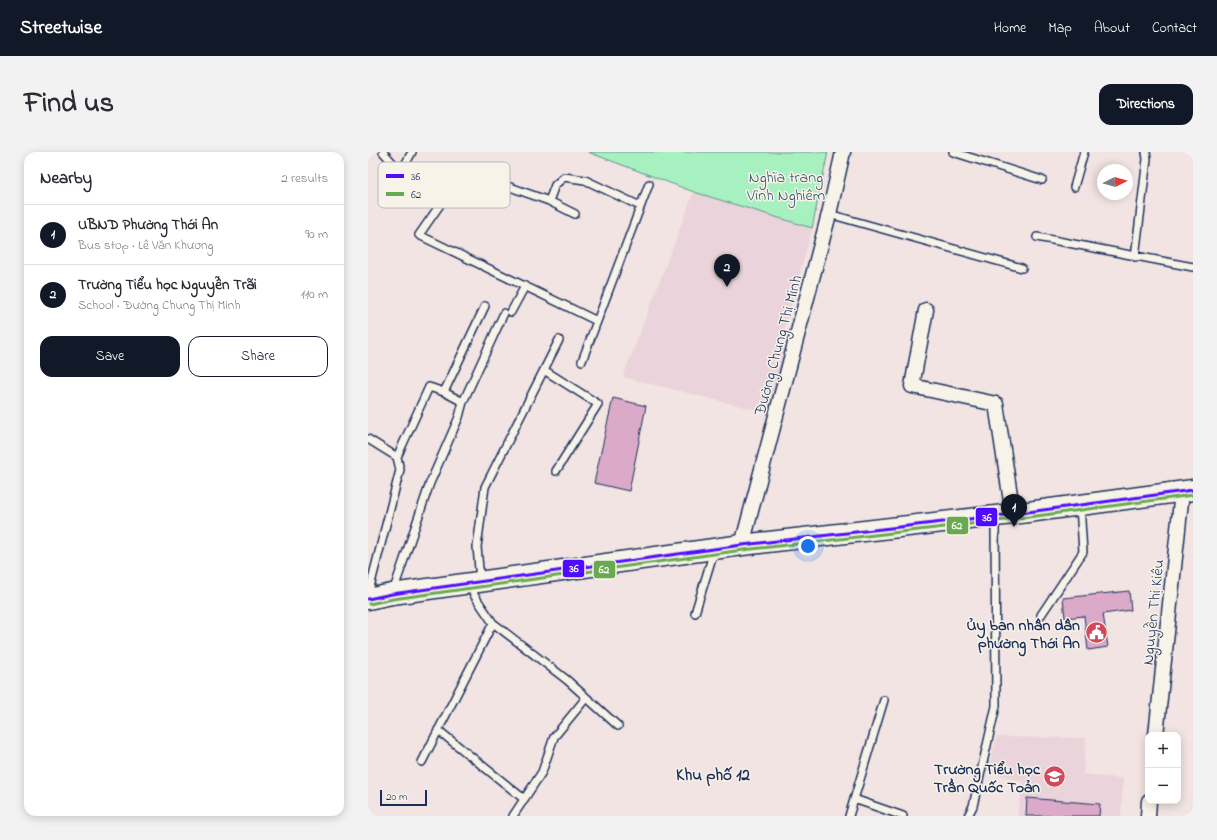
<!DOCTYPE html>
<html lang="en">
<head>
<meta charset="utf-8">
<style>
	:root { --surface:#fff; --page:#f2f2f3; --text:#2b2b33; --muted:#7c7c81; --line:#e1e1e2; --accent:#111827 }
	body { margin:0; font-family:"Indie Flower",sans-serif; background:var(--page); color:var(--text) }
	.controls { position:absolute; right:12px; bottom:12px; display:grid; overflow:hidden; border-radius:8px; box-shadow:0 2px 10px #0003 }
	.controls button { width:36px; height:36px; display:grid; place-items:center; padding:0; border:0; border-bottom:1px solid var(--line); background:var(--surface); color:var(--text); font:20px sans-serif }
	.compass { position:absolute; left:729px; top:12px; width:36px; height:36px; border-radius:50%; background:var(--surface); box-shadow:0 2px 10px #0003; rotate:85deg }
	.scale { position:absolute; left:12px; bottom:10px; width:47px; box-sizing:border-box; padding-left:4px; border:2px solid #1b2f5e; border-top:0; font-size:11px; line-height:14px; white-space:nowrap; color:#1b2f5e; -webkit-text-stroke:3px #f7f3e8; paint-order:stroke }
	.you { position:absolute; left:440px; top:394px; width:14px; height:14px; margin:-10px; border:3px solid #fff; border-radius:50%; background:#1a73e8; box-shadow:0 0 0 6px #1a73e833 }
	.badge { display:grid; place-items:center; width:26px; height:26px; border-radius:50%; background:var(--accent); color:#fff; font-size:13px; font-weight:700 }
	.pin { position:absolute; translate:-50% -33px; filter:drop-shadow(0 1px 2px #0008) }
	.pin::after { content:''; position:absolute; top:21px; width:14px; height:12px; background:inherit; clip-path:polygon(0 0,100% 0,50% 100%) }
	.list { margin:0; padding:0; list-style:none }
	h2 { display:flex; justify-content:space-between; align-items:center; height:52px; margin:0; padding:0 16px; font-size:17px }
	h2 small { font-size:13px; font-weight:400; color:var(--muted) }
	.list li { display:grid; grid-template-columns:26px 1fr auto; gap:12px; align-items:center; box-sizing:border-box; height:60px; padding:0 16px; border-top:1px solid var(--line) }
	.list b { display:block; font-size:15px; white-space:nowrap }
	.list p { margin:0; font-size:13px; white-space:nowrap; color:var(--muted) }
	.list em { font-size:13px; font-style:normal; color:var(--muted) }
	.actions { display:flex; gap:8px; padding:12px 16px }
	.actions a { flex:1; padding:9px 0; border:1px solid var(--accent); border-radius:12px; text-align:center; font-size:14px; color:var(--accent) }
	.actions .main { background:var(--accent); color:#fff }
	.map { position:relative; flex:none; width:825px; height:664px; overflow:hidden; border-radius:12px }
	header { display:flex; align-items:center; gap:24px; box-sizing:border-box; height:56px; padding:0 20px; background:var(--accent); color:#fff }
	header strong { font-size:19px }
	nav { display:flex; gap:22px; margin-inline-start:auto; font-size:14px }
	.intro { display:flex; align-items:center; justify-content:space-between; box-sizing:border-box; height:96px; padding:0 24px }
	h1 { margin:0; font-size:28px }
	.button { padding:10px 18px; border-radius:12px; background:var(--accent); color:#fff; font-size:14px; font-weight:700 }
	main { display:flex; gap:24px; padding:0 24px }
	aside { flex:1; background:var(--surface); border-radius:12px; box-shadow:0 2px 10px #0003 }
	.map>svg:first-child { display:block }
	.built { fill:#ead3da }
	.green { fill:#a7f1c0; stroke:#61908f }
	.building { fill:#dbaac9; stroke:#1b2f5e }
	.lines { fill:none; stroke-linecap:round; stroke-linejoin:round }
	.service-casing { stroke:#1b2f5e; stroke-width:10 }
	.minor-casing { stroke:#1b2f5e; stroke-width:17 }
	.secondary-casing { stroke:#1b2f5e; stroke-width:23 }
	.service { stroke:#f7f3e8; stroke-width:7 }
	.minor { stroke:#f7f3e8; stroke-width:14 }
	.secondary { stroke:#f7f3e8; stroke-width:20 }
	.bus-1-casing { stroke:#f7f3e8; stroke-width:6 }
	.bus-2-casing { stroke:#f7f3e8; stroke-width:6 }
	.bus-1 { stroke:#4f0aff; stroke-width:3 }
	.bus-2 { stroke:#68aa50; stroke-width:3 }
	.labels { text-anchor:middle; stroke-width:3; stroke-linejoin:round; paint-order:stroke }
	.park-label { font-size:16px; fill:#375672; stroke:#f7f3e8 }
	.street-label { font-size:16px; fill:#1b2f5e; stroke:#f7f3e8 }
	.poi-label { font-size:16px; font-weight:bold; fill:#1b2f5e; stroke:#f7f3e8; text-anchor:end }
	.neighbourhood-label { font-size:17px; font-weight:bold; fill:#1b2f5e; stroke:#f7f3e8 }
	.key { fill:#f7f3e8; stroke:#b5b8bf; stroke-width:1 }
	.key-label { font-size:11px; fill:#1b2f5e }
	.line-badge { stroke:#f7f3e8; stroke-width:1.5 }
	.badge-label { font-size:11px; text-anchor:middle; font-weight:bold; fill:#fff }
</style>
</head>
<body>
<header>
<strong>Streetwise</strong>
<nav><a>Home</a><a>Map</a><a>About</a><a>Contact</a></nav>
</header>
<div class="intro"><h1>Find us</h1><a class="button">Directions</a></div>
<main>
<aside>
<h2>Nearby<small>2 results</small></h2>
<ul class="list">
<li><span class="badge">1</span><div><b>UBND Phường Thới An</b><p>Bus stop · Lê Văn Khương</p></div><em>90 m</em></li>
<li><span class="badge">2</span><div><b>Trường Tiểu học Nguyễn Trãi</b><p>School · Đường Chung Thị Minh</p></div><em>110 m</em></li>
</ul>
<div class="actions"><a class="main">Save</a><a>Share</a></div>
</aside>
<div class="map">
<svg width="825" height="664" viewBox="0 0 825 664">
	<rect width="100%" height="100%" fill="#f1e4e2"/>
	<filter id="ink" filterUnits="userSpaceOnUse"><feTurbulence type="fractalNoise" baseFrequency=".025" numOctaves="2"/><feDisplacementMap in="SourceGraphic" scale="8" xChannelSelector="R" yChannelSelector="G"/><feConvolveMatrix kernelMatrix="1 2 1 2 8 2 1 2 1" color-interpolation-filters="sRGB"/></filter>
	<g filter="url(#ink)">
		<!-- built -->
		<path class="built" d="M 326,40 L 444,76 L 412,193 L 416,205 L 400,263 L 393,259 L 255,225 Z
			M 629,585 L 718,586 L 715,622 L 755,627 L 753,664 L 649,664 L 656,630 L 620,619 Z"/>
		<!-- green -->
		<path class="green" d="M 220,0 L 460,0 L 444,76 L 326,40 Z"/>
		<!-- building -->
		<path class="building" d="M 245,246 L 278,254 L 261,339 L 226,331 Z
			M 761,439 L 763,458 L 735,462 L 740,495 L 720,498 L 716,464 L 697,466 L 695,446 Z
			M 659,646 L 732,652 L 731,664 L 658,664 Z"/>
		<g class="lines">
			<defs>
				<path id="service" d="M 15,0 L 33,20 L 76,47
					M 585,0 L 674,28
					M 33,20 L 44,0
					M 706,35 L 716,0
					M 181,49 L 187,33 L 196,25 L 217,28 L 272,54
					M 207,62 L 181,49 L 100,20 L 86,28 L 76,47 L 51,83 L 229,169
					M 461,62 L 654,116
					M 669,85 L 825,115
					M 767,105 L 779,7 L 778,0
					M 143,160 L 157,134
					M 214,209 L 281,32
					M 176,218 L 230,252 L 188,319
					M 95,250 L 136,161
					M 0,287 L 29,305 L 32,318 L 0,443
					M 29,305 L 61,235 L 76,240 L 117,154
					M 112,428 L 109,395 L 117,335 L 191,188
					M 104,432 L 106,443 L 125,471 L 199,528 L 250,574
					M 25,440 L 62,331 L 91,265 L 95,250 L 76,240
					M 327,461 L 346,399
					M 673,463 L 715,400 L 712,354
					M 70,578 L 156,647
					M 54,610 L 125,471
					M 486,647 L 535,664
					M 145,664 L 174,620 L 186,585 L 218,546
					M 481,664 L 516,548
					M 600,664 L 605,654 L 628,554 L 627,366"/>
				<path id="minor" d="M 558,158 L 544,234 L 628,252 L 645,362
					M 374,393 L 461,62 L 475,0
					M 788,583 L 814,340
					M 780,664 L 781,649"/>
				<path id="secondary" d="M 0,447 L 24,442 L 374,393 L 645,362 L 825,338"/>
			</defs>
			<!-- service casing -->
			<use href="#service" class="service-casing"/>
			<!-- minor casing -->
			<use href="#minor" class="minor-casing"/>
			<!-- secondary casing -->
			<use href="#secondary" class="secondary-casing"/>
			<!-- service -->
			<use href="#service" class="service"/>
			<!-- minor -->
			<use href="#minor" class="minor"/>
			<!-- secondary -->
			<use href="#secondary" class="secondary"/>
			<defs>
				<path id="bus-1" d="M 0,447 L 24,442 L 374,393 L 645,362 L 825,338"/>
				<path id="bus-2" d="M 1,452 L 25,447 L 375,398 L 646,367 L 825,343"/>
			</defs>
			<!-- bus-1 casing -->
			<use href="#bus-1" class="bus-1-casing"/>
			<!-- bus-2 casing -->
			<use href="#bus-2" class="bus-2-casing"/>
			<!-- bus-1 -->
			<use href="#bus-1" class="bus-1"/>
			<!-- bus-2 -->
			<use href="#bus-2" class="bus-2"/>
		</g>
	</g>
	<!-- icons -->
	<defs>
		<symbol id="civic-disc" viewBox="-11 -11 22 22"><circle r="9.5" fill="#d1495b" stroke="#f7f3e8"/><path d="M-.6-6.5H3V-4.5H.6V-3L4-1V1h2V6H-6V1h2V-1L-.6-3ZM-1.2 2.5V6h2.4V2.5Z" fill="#fff"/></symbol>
		<symbol id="school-disc" viewBox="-11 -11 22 22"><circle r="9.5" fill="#d1495b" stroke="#f7f3e8"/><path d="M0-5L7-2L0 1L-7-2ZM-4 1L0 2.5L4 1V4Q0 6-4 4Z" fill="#fff"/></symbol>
	</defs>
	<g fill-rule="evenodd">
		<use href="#civic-disc" x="716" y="468" width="25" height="25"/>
		<use href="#school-disc" x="674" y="612" width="25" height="25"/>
	</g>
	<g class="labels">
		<!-- park labels -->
		<g class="park-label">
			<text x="418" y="30">Nghĩa trang<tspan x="418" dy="18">Vĩnh Nghiêm</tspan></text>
		</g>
		<!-- street labels -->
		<g class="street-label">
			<text transform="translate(409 193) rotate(-75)" y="6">Đường Chung Thị Minh</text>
			<text transform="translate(784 460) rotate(-84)" y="6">Nguyễn Thị Kiêu</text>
		</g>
		<!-- poi labels -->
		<g class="poi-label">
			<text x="712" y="478">Ủy ban nhân dân<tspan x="712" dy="18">phường Thới An</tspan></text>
			<text x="672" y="622">Trường Tiểu học<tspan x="672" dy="18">Trần Quốc Toản</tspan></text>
		</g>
		<!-- neighbourhood labels -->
		<g class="neighbourhood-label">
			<text x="345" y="628">Khu phố 12</text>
		</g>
	</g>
	<!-- legend -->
	<rect x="10" y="10" width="132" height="46" rx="6" class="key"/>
	<rect x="18" y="22" width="18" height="4" fill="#4f0aff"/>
	<rect x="18" y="40" width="18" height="4" fill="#68aa50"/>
	<g class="key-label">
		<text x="43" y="28">36</text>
		<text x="43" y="46">62</text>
	</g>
	<g class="line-badge">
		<rect x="607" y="355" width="23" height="20" rx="4" fill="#4f0aff"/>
		<rect x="578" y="364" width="23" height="19" rx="4" fill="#68aa50"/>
		<rect x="194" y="407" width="23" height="19" rx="4" fill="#4f0aff"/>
		<rect x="225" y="408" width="23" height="19" rx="4" fill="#68aa50"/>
	</g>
	<g class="badge-label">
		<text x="619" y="369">36</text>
		<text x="589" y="377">62</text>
		<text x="206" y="420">36</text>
		<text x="236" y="421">62</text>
	</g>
</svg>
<div class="controls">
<button>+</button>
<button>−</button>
</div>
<svg class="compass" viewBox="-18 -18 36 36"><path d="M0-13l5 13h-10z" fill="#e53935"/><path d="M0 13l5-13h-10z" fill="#7c7c81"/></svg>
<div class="scale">20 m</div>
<div class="you"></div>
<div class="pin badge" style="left:646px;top:375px">1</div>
<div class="pin badge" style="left:359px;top:135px">2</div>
</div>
</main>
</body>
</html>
